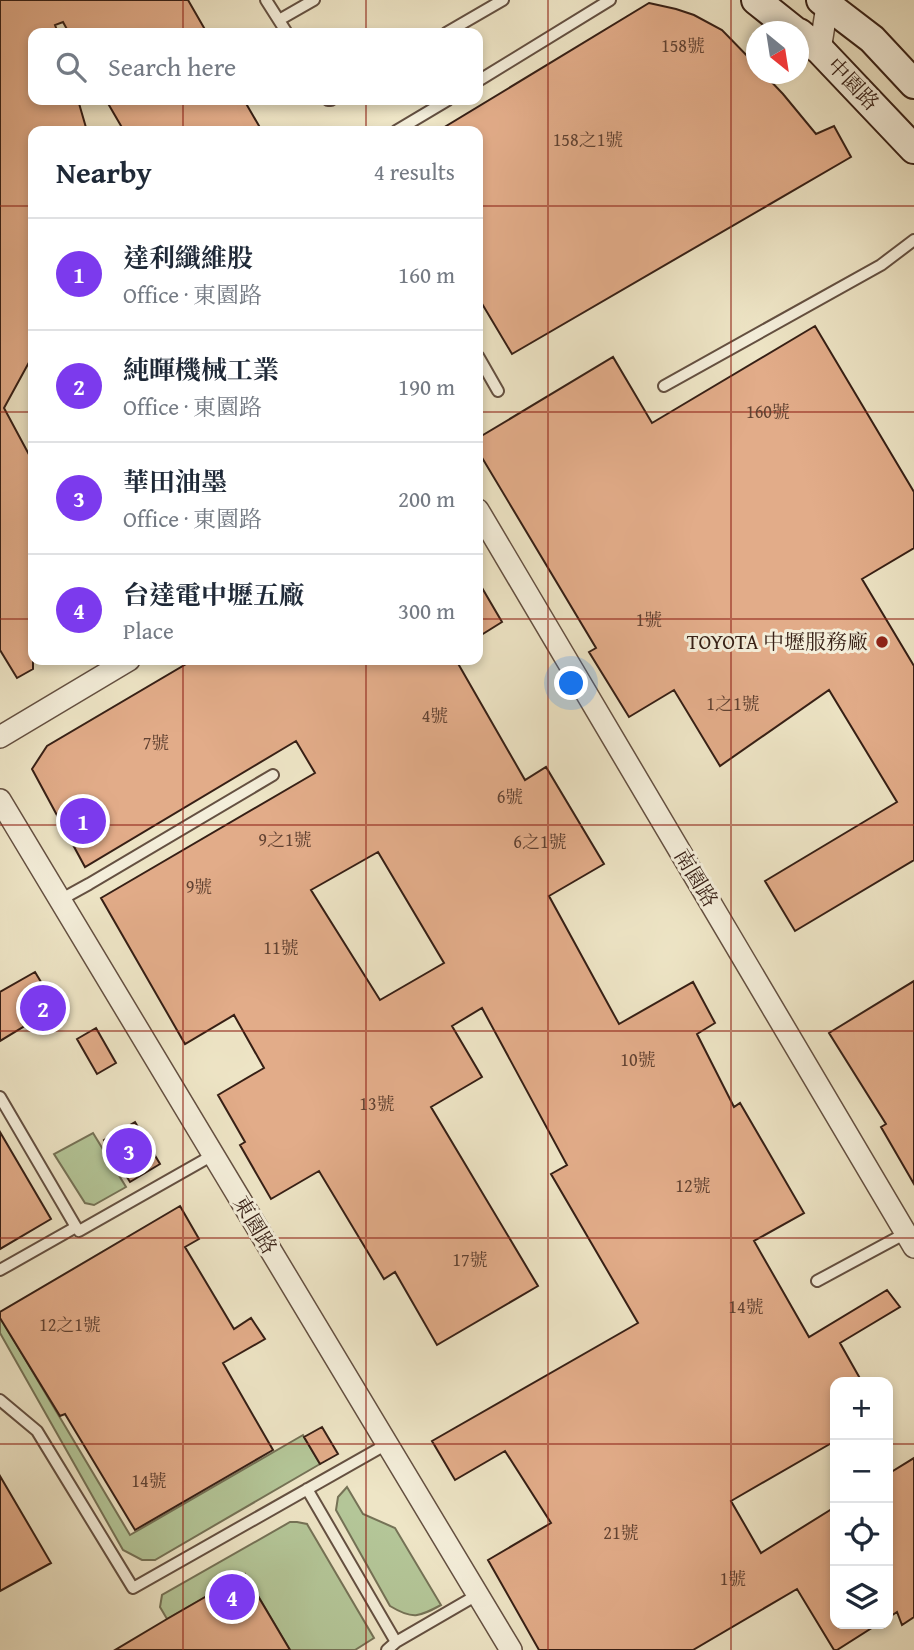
<!DOCTYPE html>
<html lang="en">
<head>
<meta charset="utf-8">
<style>
	:root { --surface:#fff; --page:#f2f2f3; --text:#1f2937; --muted:#747a83; --line:#e0e1e3; --accent:#7c3aed }
	body { margin:0; font-family:"Gentium Book Plus","Noto Serif TC",serif; background:var(--page); color:var(--text) }
	.controls { position:absolute; right:21px; bottom:21px; display:grid; overflow:hidden; border-radius:14px; box-shadow:0 4px 10px #0003 }
	.controls button { width:63px; height:63px; display:grid; place-items:center; padding:0; border:0; border-bottom:2px solid var(--line); background:var(--surface); color:var(--text); font:35px sans-serif }
	.compass { position:absolute; left:746px; top:21px; width:63px; height:63px; border-radius:50%; background:var(--surface); box-shadow:0 4px 10px #0003; rotate:150deg }
	.you { position:absolute; left:572px; top:684px; width:24px; height:24px; margin:-18px; border:5px solid #fff; border-radius:50%; background:#1a73e8; box-shadow:0 0 0 10px #1a73e833 }
	.badge { display:grid; place-items:center; width:46px; height:46px; border-radius:50%; background:var(--accent); color:#fff; font-size:23px; font-weight:700 }
	.pin { position:absolute; translate:-50% -50%; border:4px solid #fff; box-shadow:0 2px 7px #0006 }
	.list { margin:0; padding:0; list-style:none }
	h2 { display:flex; justify-content:space-between; align-items:center; height:91px; margin:0; padding:0 28px; font-size:30px }
	h2 small { font-size:23px; font-weight:400; color:var(--muted) }
	.list li { display:grid; grid-template-columns:46px 1fr auto; gap:21px; align-items:center; box-sizing:border-box; height:112px; padding:0 28px; border-top:2px solid var(--line) }
	.list b { display:block; font-size:26px; white-space:nowrap }
	.list p { margin:0; font-size:23px; white-space:nowrap; color:var(--muted) }
	.list em { font-size:23px; font-style:normal; color:var(--muted) }
	.icon { flex:none; width:38px; height:38px; fill:none; stroke:currentColor; stroke-width:2; stroke-linecap:round; stroke-linejoin:round }
	.map { position:relative; flex:none; width:914px; height:1650px; overflow:hidden }
	.search { position:absolute; background:var(--surface); box-shadow:0 4px 10px #0003; left:28px; top:28px; width:455px; height:77px; display:flex; align-items:center; gap:18px; box-sizing:border-box; padding:0 24px; border-radius:14px; color:var(--muted); font-size:26px }
	.panel { position:absolute; background:var(--surface); box-shadow:0 4px 10px #0003; left:28px; top:126px; width:455px; height:539px; border-radius:14px }
	.map>svg:first-child { display:block }
	.green { fill:#b4c698; stroke:#757256; stroke-width:2 }
	.building { fill:#e2ac89; stroke:#361f15; stroke-width:2; fill-rule:evenodd }
	.lines { fill:none; stroke-linecap:round; stroke-linejoin:round }
	.service-casing { stroke:#645041; stroke-width:14 }
	.minor-casing { stroke:#645041; stroke-width:24 }
	.secondary-casing { stroke:#361f15; stroke-width:32 }
	.service { stroke:#f4eeda; stroke-width:10 }
	.minor { stroke:#f4eeda; stroke-width:21 }
	.secondary { stroke:#f4eeda; stroke-width:28 }
	.grid { fill:none; stroke:#8f2418; stroke-width:2; stroke-opacity:0.55 }
	.poi-dot { fill:#8f2418; stroke:#f4eeda; stroke-width:2.5 }
	.labels { text-anchor:middle; stroke-width:6; stroke-linejoin:round; paint-order:stroke }
	.number-label { font-size:18px; fill:#614232 }
	.street-label { font-size:21px; fill:#361f15; stroke:#f4eeda }
	.poi-label { font-size:21px; fill:#361f15; stroke:#f4eeda; text-anchor:end }
</style>
</head>
<body>
<div class="map">
<svg width="914" height="1650" viewBox="0 0 914 1650">
	<rect width="100%" height="100%" fill="#eee5c6"/>
	<filter id="stains"><feTurbulence type="fractalNoise" baseFrequency=".00286" numOctaves="4"/><feColorMatrix values="0 0 0 0 .2 0 0 0 0 .09 0 0 0 0 .02 0 0 0 .5 -.17"/></filter>
	<radialGradient id="worn" r=".72"><stop offset=".6" stop-color="#630" stop-opacity="0"/><stop offset="1" stop-color="#630" stop-opacity=".3"/></radialGradient>
	<!-- green -->
	<path class="green" d="M 93,1133 L 126,1187 L 94,1205 L 85,1203 L 54,1154 Z
		M 0,1317 L 130,1535 L 303,1435 L 320,1464 L 155,1560 L 142,1560 L 123,1550 L 0,1333 Z
		M 347,1487 L 363,1514 L 395,1528 L 441,1605 C 419,1617 413,1620 390,1606 L 336,1510 L 338,1497 Z
		M 290,1522 L 297,1522 L 307,1524 L 374,1638 L 355,1650 L 290,1650 L 245,1574 L 167,1619 L 160,1607 L 162,1595 Z"/>
	<!-- building -->
	<path class="building" d="M 0,0 L 188,0 L 207,33 L 69,33 L 63,22 L 55,25 L 58,33 L 33,33 L 33,100 L 78,100 L 87,131 L 33,131 L 33,355 L 4,408 L 33,462 L 33,669 L 17,678 L 0,650 Z
		M 649,3 L 676,9 L 694,15 L 722,30 L 757,66 L 757,74 L 764,74 L 783,94 L 816,134 L 834,126 L 851,157 L 512,354 L 478,297 L 478,131 L 438,131 Z
		M 106,100 L 244,100 L 262,131 L 124,131 Z
		M 815,326 L 914,492 L 914,548 L 862,579 L 914,666 L 914,860 L 795,931 L 765,881 L 897,802 L 829,690 L 720,766 L 674,690 L 629,717 L 589,652 L 596,648 L 478,451 L 478,438 L 613,357 L 652,423 Z
		M 478,581 L 502,622 L 478,637 Z
		M 193,660 L 456,660 L 525,780 L 546,767 L 604,864 L 549,896 L 619,1024 L 693,982 L 715,1023 L 697,1034 L 734,1107 L 740,1103 L 804,1213 L 754,1241 L 809,1337 L 887,1290 L 900,1307 L 840,1343 L 862,1382 L 835,1382 L 835,1441 L 731,1501 L 761,1553 L 835,1507 L 835,1624 L 878,1624 L 837,1650 L 834,1650 L 797,1589 L 693,1650 L 539,1650 L 488,1560 L 551,1523 L 505,1451 L 455,1480 L 432,1441 L 638,1323 L 551,1174 L 567,1165 L 482,1008 L 452,1026 L 482,1077 L 431,1107 L 538,1286 L 437,1345 L 395,1272 L 384,1279 L 319,1171 L 271,1199 L 240,1145 L 245,1142 L 218,1095 L 264,1068 L 234,1015 L 185,1044 L 101,898 L 315,773 L 296,741 L 85,867 L 32,769 L 47,746 ZM 378,852 L 444,963 L 380,1000 L 311,890 Z
		M 35,972 L 56,1007 L 0,1041 L 0,992 Z
		M 914,981 L 914,1184 L 881,1127 L 886,1124 L 829,1033 Z
		M 96,1028 L 116,1063 L 97,1074 L 77,1039 Z
		M 135,1122 L 160,1164 L 130,1182 L 104,1140 Z
		M 0,1132 L 51,1219 L 0,1249 Z
		M 180,1206 L 199,1239 L 185,1247 L 234,1329 L 251,1318 L 265,1339 L 223,1363 L 273,1450 L 135,1530 L 65,1414 L 60,1416 L 0,1318 L 0,1312 Z
		M 322,1427 L 338,1454 L 320,1464 L 304,1437 Z
		M 914,1458 L 914,1617 L 902,1625 L 897,1612 L 888,1618 L 888,1474 Z
		M 0,1476 L 51,1563 L 0,1591 Z
		M 245,1574 L 290,1650 L 115,1650 L 167,1619 Z"/>
	<g class="lines">
		<defs>
			<path id="service" d="M 266,0 L 287,33
				M 279,20 L 314,0
				M 446,33 L 503,0
				M 478,81 L 610,0
				M 328,100 L 331,100
				M 396,131 L 448,100
				M 478,356 L 498,391
				M 664,386 L 881,265 L 914,240
				M 60,900 L 89,884 L 273,775
				M 0,1097 L 76,1227
				M 0,1270 L 76,1227 L 79,1231 L 213,1155
				M 817,1281 L 906,1233
				M 0,1400 L 37,1431 L 133,1588 L 387,1444
				M 307,1489 L 396,1642
				M 387,1650 L 396,1642 L 477,1595"/>
			<path id="minor" d="M 820,50 L 828,0
				M 478,510 L 914,1247
				M 0,737 L 129,660
				M 0,800 L 511,1650"/>
			<path id="secondary" d="M 756,0 L 796,32
				M 821,0 L 872,39 L 914,84
				M 799,33 L 820,50 L 914,149"/>
		</defs>
		<!-- service casing -->
		<use href="#service" class="service-casing"/>
		<!-- minor casing -->
		<use href="#minor" class="minor-casing"/>
		<!-- secondary casing -->
		<use href="#secondary" class="secondary-casing"/>
		<!-- service -->
		<use href="#service" class="service"/>
		<!-- minor -->
		<use href="#minor" class="minor"/>
		<!-- secondary -->
		<use href="#secondary" class="secondary"/>
	</g>
	<!-- grid -->
	<path class="grid" d="M 183,0 L 183,33M 366,0 L 366,33M 548,0 L 548,1650M 731,0 L 731,1650M 183,100 L 183,131M 366,100 L 366,131M 0,206 L 33,206M 478,206 L 914,206M 0,412 L 33,412M 478,412 L 914,412M 0,619 L 33,619M 478,619 L 914,619M 183,660 L 183,1650M 366,660 L 366,1650M 0,825 L 914,825M 0,1031 L 914,1031M 0,1238 L 914,1238M 0,1444 L 835,1444M 888,1444 L 914,1444"/>
	<!-- markers -->
	<circle class="poi-dot" cx="882" cy="642" r="7"/>
	<g class="labels">
		<!-- number labels -->
		<g class="number-label">
			<text x="683" y="52">158號</text>
			<text x="588" y="146">158之1號</text>
			<text x="768" y="418">160號</text>
			<text x="649" y="626">1號</text>
			<text x="733" y="710">1之1號</text>
			<text x="435" y="722">4號</text>
			<text x="156" y="749">7號</text>
			<text x="510" y="803">6號</text>
			<text x="285" y="846">9之1號</text>
			<text x="540" y="848">6之1號</text>
			<text x="199" y="893">9號</text>
			<text x="281" y="954">11號</text>
			<text x="638" y="1066">10號</text>
			<text x="377" y="1110">13號</text>
			<text x="693" y="1192">12號</text>
			<text x="470" y="1266">17號</text>
			<text x="746" y="1313">14號</text>
			<text x="70" y="1331">12之1號</text>
			<text x="149" y="1487">14號</text>
			<text x="621" y="1539">21號</text>
			<text x="733" y="1585">1號</text>
		</g>
		<!-- street labels -->
		<g class="street-label">
			<text transform="translate(853 84) rotate(46)" y="7">中園路</text>
			<text transform="translate(696 878) rotate(59)" y="7">南園路</text>
			<text transform="translate(255 1225) rotate(59)" y="7">東園路</text>
		</g>
		<!-- poi labels -->
		<g class="poi-label">
			<text x="868" y="649">TOYOTA 中壢服務廠</text>
		</g>
	</g>
	<rect width="100%" height="100%" filter="url(#stains)"/>
	<rect width="100%" height="100%" fill="url(#worn)"/>
</svg>
<div class="controls">
<button>+</button>
<button>−</button>
<button><svg class="icon" aria-label="locate" viewBox="0 0 24 24"><circle cx="12" cy="12" r="6"/><path d="M12 2v4M12 18v4M2 12h4M18 12h4"/></svg></button>
<button><svg class="icon" aria-label="layers" viewBox="0 0 24 24"><path d="M12 4l9 5-9 5-9-5zM3 14l9 5 9-5"/></svg></button>
</div>
<svg class="compass" viewBox="-18 -18 36 36"><path d="M0-13l5 13h-10z" fill="#e53935"/><path d="M0 13l5-13h-10z" fill="#747a83"/></svg>
<div class="you"></div>
<div class="pin badge" style="left:83px;top:821px">1</div>
<div class="pin badge" style="left:43px;top:1008px">2</div>
<div class="pin badge" style="left:129px;top:1151px">3</div>
<div class="pin badge" style="left:232px;top:1597px">4</div>
<div class="search"><svg class="icon" aria-label="search" viewBox="0 0 24 24"><circle cx="10" cy="10" r="6"/><path d="M15 15l6 6"/></svg>Search here</div>
<section class="panel">
<h2>Nearby<small>4 results</small></h2>
<ul class="list">
<li><span class="badge">1</span><div><b>達利纖維股</b><p>Office · 東園路</p></div><em>160 m</em></li>
<li><span class="badge">2</span><div><b>純暉機械工業</b><p>Office · 東園路</p></div><em>190 m</em></li>
<li><span class="badge">3</span><div><b>華田油墨</b><p>Office · 東園路</p></div><em>200 m</em></li>
<li><span class="badge">4</span><div><b>台達電中壢五廠</b><p>Place</p></div><em>300 m</em></li>
</ul>
</section>
</div>
</body>
</html>
